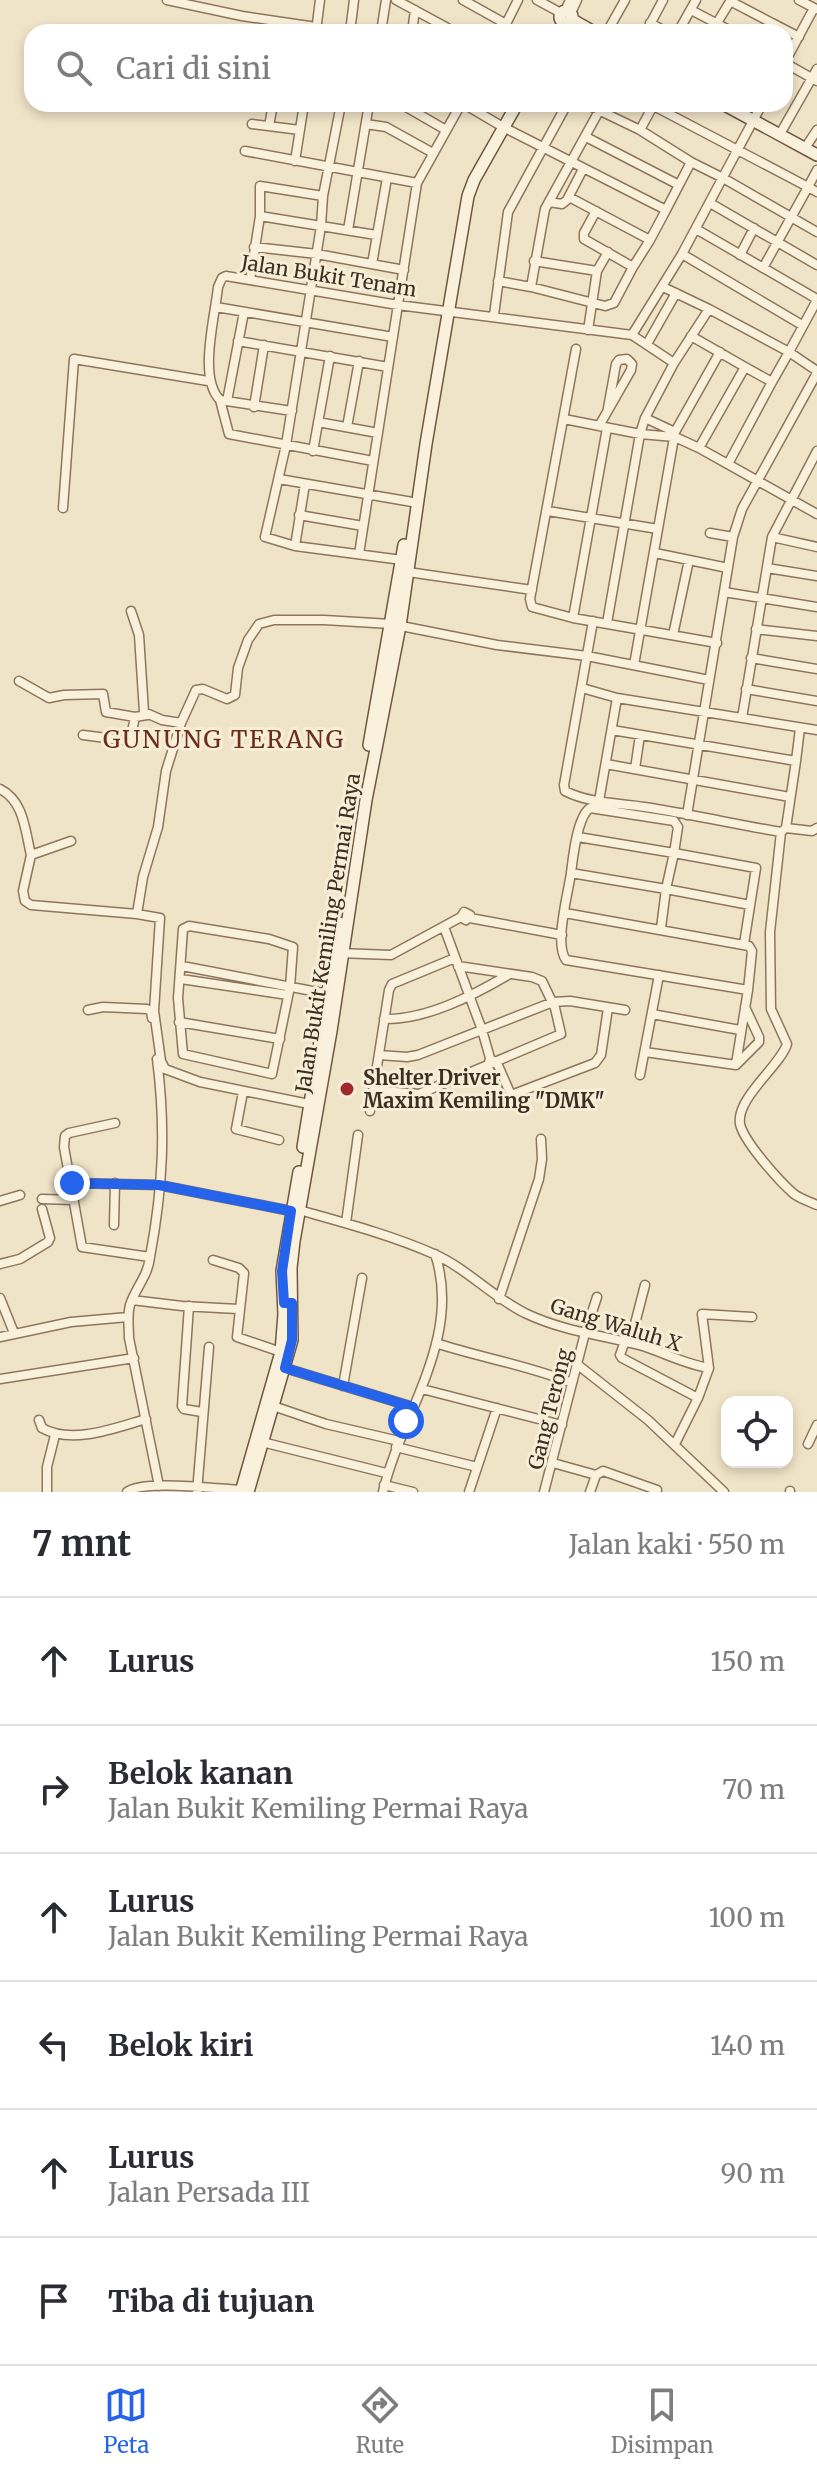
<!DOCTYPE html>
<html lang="id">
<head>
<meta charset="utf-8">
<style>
	:root { --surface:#fff; --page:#f7f7f7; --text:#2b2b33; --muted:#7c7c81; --line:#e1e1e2; --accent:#2563eb }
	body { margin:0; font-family:Merriweather,serif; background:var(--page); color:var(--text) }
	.controls { position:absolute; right:24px; bottom:24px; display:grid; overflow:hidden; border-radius:16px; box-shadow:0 4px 12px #0003 }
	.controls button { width:72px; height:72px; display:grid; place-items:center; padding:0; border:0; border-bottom:2px solid var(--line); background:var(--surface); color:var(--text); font:40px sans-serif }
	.stop { position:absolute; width:24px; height:24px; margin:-18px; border:6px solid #2563eb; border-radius:50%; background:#fff }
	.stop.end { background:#2563eb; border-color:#fff; box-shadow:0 2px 8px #0008 }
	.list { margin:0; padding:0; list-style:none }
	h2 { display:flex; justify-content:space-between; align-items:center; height:104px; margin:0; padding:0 32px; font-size:34px }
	h2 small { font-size:26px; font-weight:400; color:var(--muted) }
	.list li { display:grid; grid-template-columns:52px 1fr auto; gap:24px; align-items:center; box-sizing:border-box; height:128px; padding:0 32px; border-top:2px solid var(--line) }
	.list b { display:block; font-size:30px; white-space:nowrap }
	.list p { margin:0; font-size:26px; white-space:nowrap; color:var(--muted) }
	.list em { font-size:26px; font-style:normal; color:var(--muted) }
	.icon { flex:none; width:44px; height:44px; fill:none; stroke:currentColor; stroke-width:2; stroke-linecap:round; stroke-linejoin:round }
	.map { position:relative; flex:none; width:817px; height:1492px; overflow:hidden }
	.search { position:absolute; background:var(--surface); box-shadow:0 4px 12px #0003; left:24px; right:24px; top:24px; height:88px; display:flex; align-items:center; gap:20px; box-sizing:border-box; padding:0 28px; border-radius:24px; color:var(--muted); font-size:30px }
	.sheet { height:872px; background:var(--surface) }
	nav { display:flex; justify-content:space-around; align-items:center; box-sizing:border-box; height:112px; border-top:2px solid var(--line); background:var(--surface); font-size:22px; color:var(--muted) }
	nav a { display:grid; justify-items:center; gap:4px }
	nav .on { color:var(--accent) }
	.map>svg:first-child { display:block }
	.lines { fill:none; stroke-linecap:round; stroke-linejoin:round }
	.street-casing { stroke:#8d765c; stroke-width:11 }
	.secondary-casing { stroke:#6f573f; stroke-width:14 }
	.street { stroke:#faf1dc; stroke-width:8 }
	.secondary { stroke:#faf1dc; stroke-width:11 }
	.route { stroke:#2563eb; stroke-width:10 }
	.poi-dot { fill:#9e2a2b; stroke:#f7eed8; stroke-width:3 }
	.labels { text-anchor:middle; stroke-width:6; stroke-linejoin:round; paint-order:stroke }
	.street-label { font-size:20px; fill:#3d2e20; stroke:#f7eed8 }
	.poi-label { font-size:20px; font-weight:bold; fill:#3d2e20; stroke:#f7eed8; text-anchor:start }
	.quarter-label { font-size:24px; letter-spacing:2px; fill:#6b2e1e; stroke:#f7eed8 }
</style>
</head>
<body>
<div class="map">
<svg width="817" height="1492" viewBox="0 0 817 1492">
	<rect width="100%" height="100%" fill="#f0e4c8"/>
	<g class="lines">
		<defs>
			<path id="street" d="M 167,0 L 242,16 L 316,27
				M 396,0 L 455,32
				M 463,0 L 506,24
				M 537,0 L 561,13
				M 799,0 L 816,9
				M 730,1 L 772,23 L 767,32
				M 691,10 L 733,32
				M 565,11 L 570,0
				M 571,13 L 577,0
				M 650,23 L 667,32
				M 717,23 L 731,0
				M 772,23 L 799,37
				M 316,31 L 320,0
				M 350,32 L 354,0
				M 381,32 L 386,0
				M 412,32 L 415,10
				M 502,32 L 518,0
				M 607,32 L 625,0
				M 646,32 L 663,0
				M 678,32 L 696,0
				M 785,62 L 814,8
				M 785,63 L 817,81
				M 341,104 L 323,196 L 321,226 L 286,445 L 265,537 L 295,546 L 402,560
				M 401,104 L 446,130
				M 464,104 L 503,127 L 666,210 L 691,162 L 640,130 L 586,104
				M 650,104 L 808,187 L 817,170
				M 252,124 L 300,130
				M 366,124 L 386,127 L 433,153
				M 269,126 L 273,104
				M 640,130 L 654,104
				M 780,134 L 817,69
				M 586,137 L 679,185
				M 805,148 L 817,130
				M 245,151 L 417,183
				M 295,161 L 304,104
				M 691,162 L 723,178 L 817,232
				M 569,197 L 650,240 L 633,267
				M 549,202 L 562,204 L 567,200 L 583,169
				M 710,203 L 817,265
				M 260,216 L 376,235
				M 696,229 L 817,299
				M 348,230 L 369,104
				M 650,240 L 666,210
				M 254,247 L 317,254 L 404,270
				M 682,254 L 802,325
				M 740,255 L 754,228
				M 534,261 L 597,271 L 608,252
				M 372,264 L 387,178
				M 763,268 L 808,187 L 817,192
				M 250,280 L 260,216 L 260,186 L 323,196
				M 498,281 L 531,287 L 605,306 L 614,303 L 633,267 L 584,239 L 584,233 L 596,211
				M 531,287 L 545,209 L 599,111
				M 663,287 L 709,309 L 789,352 L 817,300
				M 216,307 L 393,337
				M 494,315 L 508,212 L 567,104
				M 588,330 L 597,271
				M 632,335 L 682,254 L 762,104
				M 691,336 L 745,367
				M 238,341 L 388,367
				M 647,344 L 676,293
				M 576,349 L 530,599 L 532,607 L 573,618 L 717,643
				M 674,363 L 709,309
				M 220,400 C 198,378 215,317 218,287 L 222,278 L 226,276 L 398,305 L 632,335 L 674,363 L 645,418 L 640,434 L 607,623
				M 227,401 L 244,312
				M 254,407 L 264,345
				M 292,411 L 220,400 L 229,434 L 373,461
				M 645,418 L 675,432
				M 564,419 L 640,434 L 675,437 L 699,448 L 817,514
				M 318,422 L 378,433
				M 599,426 L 631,370 L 632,364 L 627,359 L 619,360 L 616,364 L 608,408
				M 347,427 L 359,361
				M 699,448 L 745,367 L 772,382 L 789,352 L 817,371
				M 313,451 L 330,356
				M 728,464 L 772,382
				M 279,479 L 418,503
				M 63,508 L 74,359 L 208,381
				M 548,511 L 658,529 L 634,665
				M 299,515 L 363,526
				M 658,529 L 675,432 L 720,352
				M 710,533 L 733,537
				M 772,537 L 817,547
				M 295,546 L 305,484
				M 655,553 L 728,568
				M 359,554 L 417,183 L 461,104
				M 767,568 L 817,576
				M 408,572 L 532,590
				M 724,592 L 817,607
				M 131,611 L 139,635 L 144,712 L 162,720 L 181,723 L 166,771 L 158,827 L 143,877 L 137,914
				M 573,618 L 607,428
				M 593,621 L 564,785 L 565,791 C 592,805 628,803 657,809 C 699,816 740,825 781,832 L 786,828 L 796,761 L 612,730
				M 756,629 L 817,636
				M 673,635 L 689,560
				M 751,658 L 817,669
				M 19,681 L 49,698 L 64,695 L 103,694 L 106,712 L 135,717 L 147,715
				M 582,688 L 617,698 L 817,730
				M 746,689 L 817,701
				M 742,718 L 772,537 L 817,451
				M 181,723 L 196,690 L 203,689 L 227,699 L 235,695 L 238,668 L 248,640 L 259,624 L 274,620 L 324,620 L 391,624 L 497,645 L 587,656 L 709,680
				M 83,735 L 130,741 L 135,717
				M 796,761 L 800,728
				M 606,764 L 790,797
				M 635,769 L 640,735
				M 0,789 C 24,801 25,830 31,855
				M 599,801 L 617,698
				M 687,815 L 733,537 L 742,509 L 817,373
				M 786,828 L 812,831 L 817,828
				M 781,832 L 770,932 L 771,1009 L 787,1044 C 782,1061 753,1085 744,1105 C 741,1111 739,1117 740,1124 C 744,1142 780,1182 794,1194 C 801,1199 810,1202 817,1205
				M 71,841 L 31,855 L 23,891 L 25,901 L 31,905 L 137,914 L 160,918 L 154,1011 L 161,1061 L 165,1069 L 200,1082 L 314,1105
				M 571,873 L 666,889 L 661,928
				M 565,913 L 749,946 L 752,951 L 748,990 L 566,960 C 554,944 568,894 571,873 C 573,857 577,817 590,808 L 674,821 L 678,827 L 674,853 L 578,837
				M 470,918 L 562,935
				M 189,926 L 269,939 L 293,947 L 290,987 L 272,1074 L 183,1054 L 178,998 L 183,929 Z
				M 444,927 L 482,1030 L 490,1058 L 488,1067 L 501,1097 L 506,1097 L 595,1063 L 601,1055 L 608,1008
				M 744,944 L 756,868 L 674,853 L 666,889 L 750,905
				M 339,953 L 391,955 L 461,917 L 464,912 L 470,915 L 466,920 L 461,917
				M 182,966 L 328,994
				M 181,979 L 288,995
				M 88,1010 L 103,1007 L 147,1009 L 151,1011 L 152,1018
				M 652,1014 L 740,1030
				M 384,1019 C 426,1020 472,996 508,975
				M 179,1022 L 280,1039
				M 645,1052 L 736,1065 L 759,1042 L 759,1037 L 745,1007
				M 379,1055 L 407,1057 L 418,1055 L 553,1002 L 570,1001 L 625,1010
				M 494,1061 L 497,1063 L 511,1095
				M 736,1064 L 748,990
				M 640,1075 L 659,975
				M 373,1090 L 419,1094 L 561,1034 L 555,1008 L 542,981 L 532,977 L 458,966
				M 243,1092 L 236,1129 L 279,1140
				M 370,1111 L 389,990 L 392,984 L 455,958
				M 115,1123 L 69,1133 L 65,1136 L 64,1147 L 82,1247 L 150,1257 C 148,1276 136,1287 130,1305 C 127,1316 129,1327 129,1338 L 159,1486
				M 72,1183 L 159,1185 L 291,1211
				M 42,1199 L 74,1200
				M 0,1201 L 20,1195
				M 299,1210 C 345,1223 391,1235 434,1254 C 468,1269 493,1298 527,1314 C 563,1331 601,1335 639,1345 C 663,1352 684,1364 709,1368
				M 346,1223 L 358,1135
				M 114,1225 L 115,1183
				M 150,1257 C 163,1187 166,1129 157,1059
				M 213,1260 L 239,1268 L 244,1273 L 237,1337 L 281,1352
				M 0,1264 L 20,1259 L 48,1242 L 50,1238 L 42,1209
				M 0,1298 L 14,1333
				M 499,1299 L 539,1179 L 542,1159 L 541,1139
				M 132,1300 L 182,1306 L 238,1309
				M 189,1306 L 182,1406 L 184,1409 L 202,1412
				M 0,1337 L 71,1322 L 128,1317
				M 625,1341 L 620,1355 L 622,1358 L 698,1398 L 675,1444
				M 436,1343 C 481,1358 528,1365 572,1383
				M 630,1343 L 645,1285
				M 578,1365 L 648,1420 L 724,1492
				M 285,1368 L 413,1407
				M 0,1379 L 134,1358
				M 343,1386 L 362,1278
				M 422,1389 L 562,1425
				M 698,1398 L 709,1368 L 702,1314 L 752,1317
				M 273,1406 L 326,1424 L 399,1441
				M 39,1420 L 42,1428 C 72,1445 115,1428 146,1419
				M 262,1442 L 386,1473
				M 808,1444 L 817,1425
				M 396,1447 L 477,1467
				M 553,1463 L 596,1475
				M 384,1485 L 413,1492
				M 47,1492 L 47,1467 L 55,1435
				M 127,1492 C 142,1479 218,1489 241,1490
				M 197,1492 L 209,1347
				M 383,1492 C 401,1414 463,1338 435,1254
				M 469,1492 L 497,1408
				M 544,1492 L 584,1337 L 597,1297
				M 590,1492 L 596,1475 L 603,1471 L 657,1490
				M 790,1492 L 790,1491"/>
			<path id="secondary" d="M560 17a6 6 0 1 1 12 0a6 6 0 1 1-12 0Z
				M 571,19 L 594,32
				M 723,104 L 817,155
				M 369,745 L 404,545
				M 303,1147 L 339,923
				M 241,1492 L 281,1352 L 284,1314 L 282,1271 L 299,1172
				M 248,1492 L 292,1340 L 291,1268 L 294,1241 L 331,1031 L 366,800 L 400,626 L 426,444 L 468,196 L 474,180 L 517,104"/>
		</defs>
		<!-- street casing -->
		<use href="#street" class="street-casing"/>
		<!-- secondary casing -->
		<use href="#secondary" class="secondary-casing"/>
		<!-- street -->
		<use href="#street" class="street"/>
		<!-- secondary -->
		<use href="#secondary" class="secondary"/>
	</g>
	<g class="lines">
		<!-- route -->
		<path class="route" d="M 72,1183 L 159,1185 L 291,1211 L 282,1271 L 284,1303 L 292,1303 L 292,1340 L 285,1368 L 413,1407 L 406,1421"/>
	</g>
	<!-- markers -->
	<circle class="poi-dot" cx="347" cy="1089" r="8"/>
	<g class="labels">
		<!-- street labels -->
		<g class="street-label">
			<text transform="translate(329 276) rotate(9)" y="7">Jalan Bukit Tenam</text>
			<text transform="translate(328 933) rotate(-81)" y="7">Jalan Bukit Kemiling Permai Raya</text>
			<text transform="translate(616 1325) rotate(17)" y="7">Gang Waluh X</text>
			<text transform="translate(550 1409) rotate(-76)" y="7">Gang Terong</text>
		</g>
		<!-- poi labels -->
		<g class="poi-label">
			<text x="363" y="1085">Shelter Driver<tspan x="363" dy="23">Maxim Kemiling "DMK"</tspan></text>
		</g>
		<!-- quarter labels -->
		<g class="quarter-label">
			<text x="224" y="748">GUNUNG TERANG</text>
		</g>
	</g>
</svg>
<div class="controls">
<button><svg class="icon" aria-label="locate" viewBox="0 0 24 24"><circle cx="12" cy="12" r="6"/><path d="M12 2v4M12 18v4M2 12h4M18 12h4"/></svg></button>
</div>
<div class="stop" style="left:406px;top:1421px"></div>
<div class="stop end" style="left:72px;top:1183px"></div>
<div class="search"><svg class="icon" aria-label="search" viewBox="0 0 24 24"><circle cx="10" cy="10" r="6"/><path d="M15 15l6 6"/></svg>Cari di sini</div>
</div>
<section class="sheet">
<h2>7 mnt<small>Jalan kaki · 550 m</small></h2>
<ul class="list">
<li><svg class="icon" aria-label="ahead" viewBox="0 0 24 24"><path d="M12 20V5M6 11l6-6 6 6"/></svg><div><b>Lurus</b></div><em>150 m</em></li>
<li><svg class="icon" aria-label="right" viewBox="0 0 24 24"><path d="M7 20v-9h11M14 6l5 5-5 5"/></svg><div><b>Belok kanan</b><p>Jalan Bukit Kemiling Permai Raya</p></div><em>70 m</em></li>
<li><svg class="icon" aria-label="ahead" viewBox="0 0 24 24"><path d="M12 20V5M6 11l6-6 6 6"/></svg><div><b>Lurus</b><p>Jalan Bukit Kemiling Permai Raya</p></div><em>100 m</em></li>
<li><svg class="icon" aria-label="left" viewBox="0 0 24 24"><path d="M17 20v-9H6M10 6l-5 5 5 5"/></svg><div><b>Belok kiri</b></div><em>140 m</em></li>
<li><svg class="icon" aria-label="ahead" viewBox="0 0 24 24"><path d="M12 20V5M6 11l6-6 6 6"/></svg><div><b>Lurus</b><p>Jalan Persada III</p></div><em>90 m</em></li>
<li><svg class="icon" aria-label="arrive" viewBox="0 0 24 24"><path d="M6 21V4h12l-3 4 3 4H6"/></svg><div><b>Tiba di tujuan</b></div></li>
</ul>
</section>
<nav>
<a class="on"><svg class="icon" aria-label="map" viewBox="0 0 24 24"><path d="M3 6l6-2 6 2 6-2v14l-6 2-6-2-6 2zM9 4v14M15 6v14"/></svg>Peta</a>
<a><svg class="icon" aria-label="directions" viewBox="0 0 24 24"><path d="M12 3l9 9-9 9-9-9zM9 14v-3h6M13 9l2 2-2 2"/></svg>Rute</a>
<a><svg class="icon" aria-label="saved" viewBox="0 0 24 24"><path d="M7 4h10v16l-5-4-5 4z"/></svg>Disimpan</a>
</nav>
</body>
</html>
